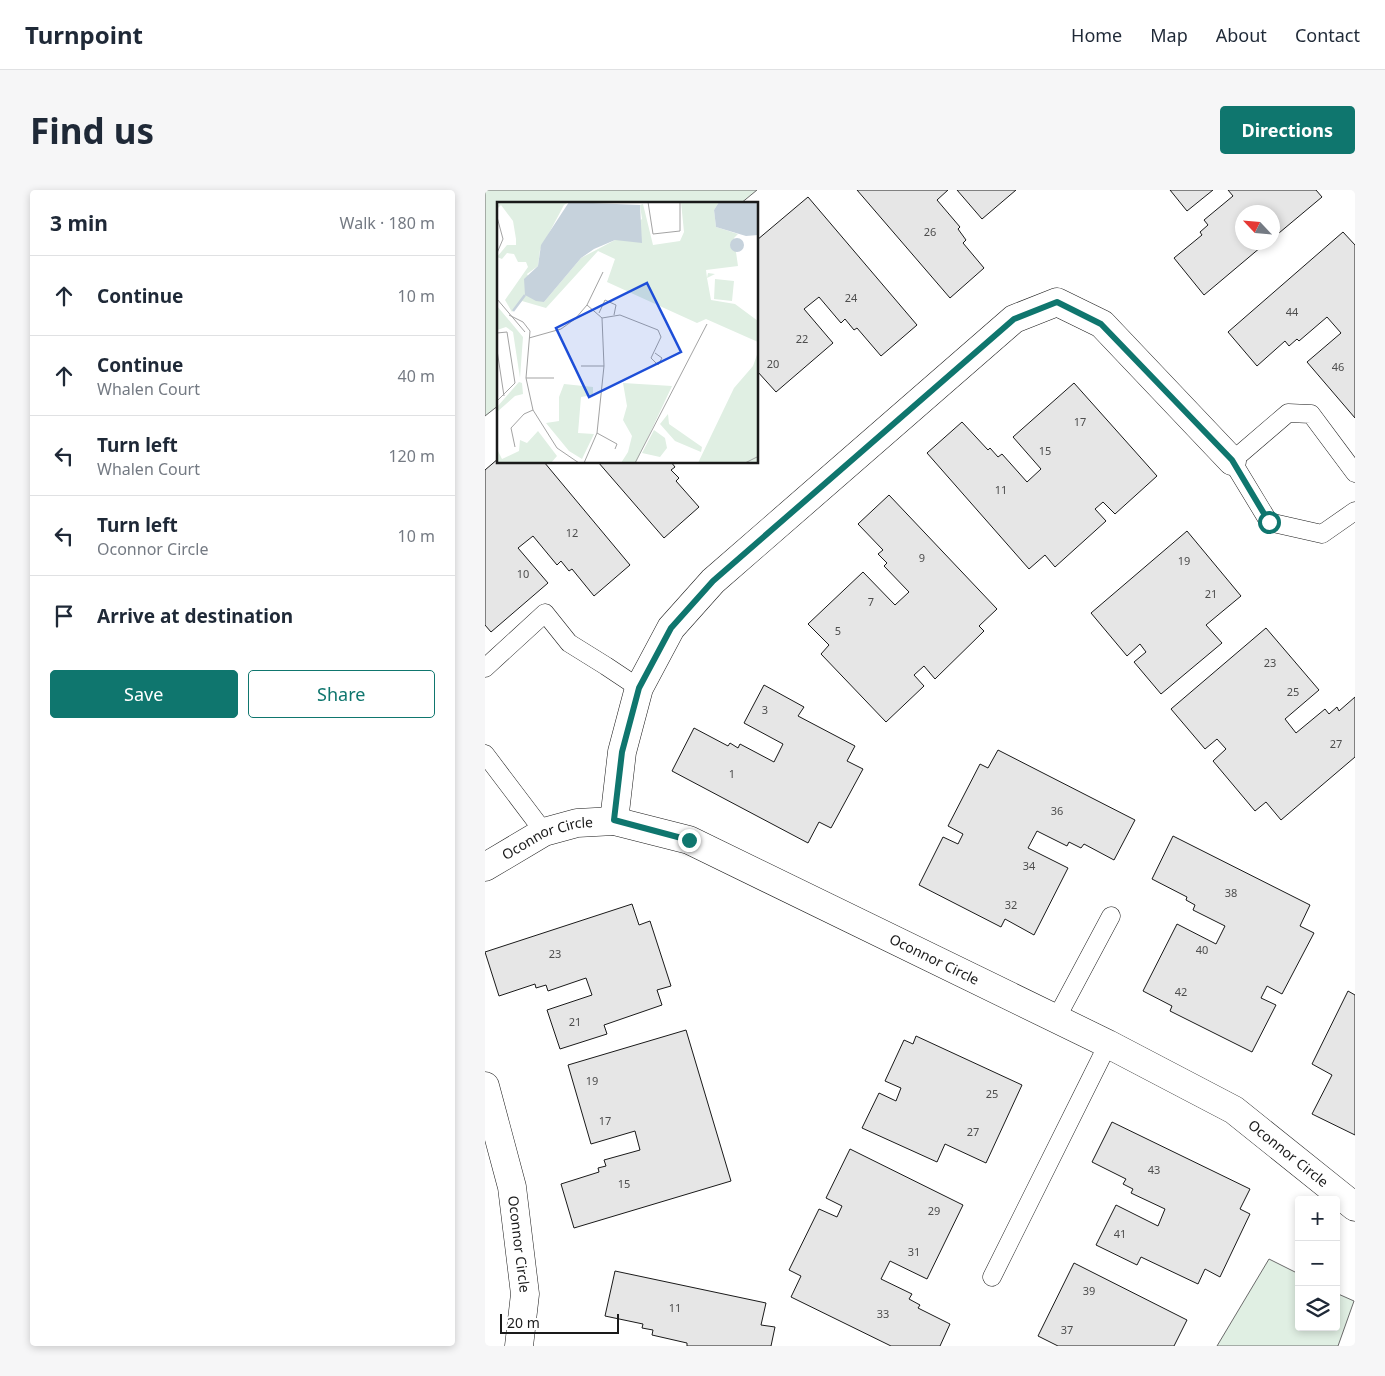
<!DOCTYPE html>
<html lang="en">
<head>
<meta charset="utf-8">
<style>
	:root { --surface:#fff; --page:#f6f6f7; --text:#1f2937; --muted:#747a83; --line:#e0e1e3; --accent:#0f766e }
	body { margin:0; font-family:"Noto Sans",sans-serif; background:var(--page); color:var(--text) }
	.controls { position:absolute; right:15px; bottom:15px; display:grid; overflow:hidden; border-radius:5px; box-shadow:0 2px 8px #0003 }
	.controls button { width:45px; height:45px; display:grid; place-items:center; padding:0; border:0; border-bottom:1px solid var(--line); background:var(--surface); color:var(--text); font:25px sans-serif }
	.compass { position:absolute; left:750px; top:15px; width:45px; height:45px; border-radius:50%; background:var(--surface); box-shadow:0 2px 8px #0003; rotate:296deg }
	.scale { position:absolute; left:15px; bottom:12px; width:119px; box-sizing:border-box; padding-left:5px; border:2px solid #1a1a1a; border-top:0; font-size:14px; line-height:18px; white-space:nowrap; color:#1a1a1a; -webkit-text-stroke:4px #fff; paint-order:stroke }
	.stop { position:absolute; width:15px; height:15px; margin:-11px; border:4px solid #0f766e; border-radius:50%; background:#fff }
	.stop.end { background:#0f766e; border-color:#fff; box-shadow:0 1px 5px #0008 }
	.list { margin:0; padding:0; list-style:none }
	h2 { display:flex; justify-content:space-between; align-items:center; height:65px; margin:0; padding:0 20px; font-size:21px }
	h2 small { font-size:16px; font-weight:400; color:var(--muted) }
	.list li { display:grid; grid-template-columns:32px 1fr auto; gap:15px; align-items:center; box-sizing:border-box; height:80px; padding:0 20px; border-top:1px solid var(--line) }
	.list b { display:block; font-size:19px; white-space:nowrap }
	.list p { margin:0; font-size:16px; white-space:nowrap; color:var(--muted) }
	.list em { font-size:16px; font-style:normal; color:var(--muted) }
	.actions { display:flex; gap:10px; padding:15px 20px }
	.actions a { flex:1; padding:11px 0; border:1px solid var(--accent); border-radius:5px; text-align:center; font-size:18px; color:var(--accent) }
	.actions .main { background:var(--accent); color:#fff }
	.icon { flex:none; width:28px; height:28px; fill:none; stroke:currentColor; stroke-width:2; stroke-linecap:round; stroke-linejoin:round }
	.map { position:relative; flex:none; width:870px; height:1156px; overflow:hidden; border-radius:5px }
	header { display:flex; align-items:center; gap:30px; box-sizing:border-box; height:70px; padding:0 25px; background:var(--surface); border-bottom:1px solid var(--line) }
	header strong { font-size:24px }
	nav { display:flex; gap:28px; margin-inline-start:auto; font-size:18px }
	.intro { display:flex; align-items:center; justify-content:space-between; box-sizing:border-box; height:120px; padding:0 30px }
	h1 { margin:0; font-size:35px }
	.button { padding:12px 22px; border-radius:5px; background:var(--accent); color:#fff; font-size:18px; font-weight:700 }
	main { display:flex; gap:30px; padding:0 30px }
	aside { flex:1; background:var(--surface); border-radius:5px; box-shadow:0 2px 8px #0003 }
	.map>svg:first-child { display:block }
	.green { fill:#e0efe3; stroke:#6a6a6a }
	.building { fill:#e6e6e6; stroke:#1a1a1a }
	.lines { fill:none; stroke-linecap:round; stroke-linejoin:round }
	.lane-casing { stroke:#1a1a1a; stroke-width:19 }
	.street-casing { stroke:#1a1a1a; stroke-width:29 }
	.lane { stroke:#fff; stroke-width:18 }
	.street { stroke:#fff; stroke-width:28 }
	.route { stroke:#0f766e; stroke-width:6 }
	.labels { text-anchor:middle; stroke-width:4; stroke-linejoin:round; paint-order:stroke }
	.number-label { font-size:11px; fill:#4d4d4d }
	.street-label { font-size:14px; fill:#1a1a1a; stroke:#fff }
	.inset-river { fill:none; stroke:#c6d2dc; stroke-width:2.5 }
	.inset-road { fill:none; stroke:#a3a3a3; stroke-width:1 }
	.view { fill:#1d4ed8; fill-opacity:0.15; stroke:#1d4ed8; stroke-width:2.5 }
	.inset-edge { fill:none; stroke:#1a1a1a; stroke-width:2.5 }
</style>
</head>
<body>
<header>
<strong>Turnpoint</strong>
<nav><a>Home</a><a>Map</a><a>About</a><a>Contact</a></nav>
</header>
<div class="intro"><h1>Find us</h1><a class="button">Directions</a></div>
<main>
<aside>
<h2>3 min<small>Walk · 180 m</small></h2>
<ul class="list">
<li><svg class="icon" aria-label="ahead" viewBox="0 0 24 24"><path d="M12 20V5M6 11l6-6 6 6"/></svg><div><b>Continue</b></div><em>10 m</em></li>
<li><svg class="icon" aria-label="ahead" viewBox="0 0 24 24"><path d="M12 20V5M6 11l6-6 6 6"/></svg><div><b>Continue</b><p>Whalen Court</p></div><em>40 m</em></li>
<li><svg class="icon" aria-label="left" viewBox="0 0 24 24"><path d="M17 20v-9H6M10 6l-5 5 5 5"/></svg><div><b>Turn left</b><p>Whalen Court</p></div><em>120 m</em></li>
<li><svg class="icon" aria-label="left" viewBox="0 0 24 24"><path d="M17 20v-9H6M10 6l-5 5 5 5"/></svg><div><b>Turn left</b><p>Oconnor Circle</p></div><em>10 m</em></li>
<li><svg class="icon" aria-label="arrive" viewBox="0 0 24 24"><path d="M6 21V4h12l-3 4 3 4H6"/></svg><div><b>Arrive at destination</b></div></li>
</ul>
<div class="actions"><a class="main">Save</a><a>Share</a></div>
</aside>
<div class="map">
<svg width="870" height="1156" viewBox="0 0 870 1156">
	<rect width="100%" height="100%" fill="#fff"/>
	<!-- green -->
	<path class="green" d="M 0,0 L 272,0 L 255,14 L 14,14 L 14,215 L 0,226 Z
		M 784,1069 L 814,1084 L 814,1137 L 851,1137 L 851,1103 L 869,1111 L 853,1156 L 732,1156 Z"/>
	<!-- building -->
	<path class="building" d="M 372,0 L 463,0 L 452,10 L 475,37 L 473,39 L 481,50 L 478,53 L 499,78 L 465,108 Z
		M 472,0 L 531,0 L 497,29 Z
		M 685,0 L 728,0 L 702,21 Z
		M 743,0 L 831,0 L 837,7 L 788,48 L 788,22 L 758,22 L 758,52 L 782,52 L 719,105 L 689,68 L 717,45 L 715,42 L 723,35 L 719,30 L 748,6 Z
		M 323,7 L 432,135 L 396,166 L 372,138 L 369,140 L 360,129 L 356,133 L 334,107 L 319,119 L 348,153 L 291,202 L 272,181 L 272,50 Z
		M 858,42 L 870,55 L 870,228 L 822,172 L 856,143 L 842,127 L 814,151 L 812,149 L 804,156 L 800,151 L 772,176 L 743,142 Z
		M 589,193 L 672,286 L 630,324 L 618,312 L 610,319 L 621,331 L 570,377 L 560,365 L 544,379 L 442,263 L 477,232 L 503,260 L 505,258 L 513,267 L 517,264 L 542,292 L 556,279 L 528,247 Z
		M 14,268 L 14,272 L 59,272 L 145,375 L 109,406 L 87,379 L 84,381 L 76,371 L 72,375 L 48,346 L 33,358 L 63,393 L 6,442 L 0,435 L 0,280 Z
		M 113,272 L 186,272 L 190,277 L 186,280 L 194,288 L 191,291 L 214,317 L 179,348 Z
		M 404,305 L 512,419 L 494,436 L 499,441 L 450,489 L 439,476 L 429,485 L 439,496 L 401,532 L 336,464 L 344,455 L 323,434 L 378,382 L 410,415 L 424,402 L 399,376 L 402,373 L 393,364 L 398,360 L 373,334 Z
		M 702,341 L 756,406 L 721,435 L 737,453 L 676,504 L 649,472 L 661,462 L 655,454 L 642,466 L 606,423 Z
		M 781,438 L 834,500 L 800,529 L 811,543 L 840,519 L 844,524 L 852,517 L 854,521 L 870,507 L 870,567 L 796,630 L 781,612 L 770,621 L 728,571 L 741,559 L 732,549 L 720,559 L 686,519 Z
		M 279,495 L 319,517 L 313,526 L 370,556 L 362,571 L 378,579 L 346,638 L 334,632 L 323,653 L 187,581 L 209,538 L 243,556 L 245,553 L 253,558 L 255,554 L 289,572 L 298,554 L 259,533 Z
		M 513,560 L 650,630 L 629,670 L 599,654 L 596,658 L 584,652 L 582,656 L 552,641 L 543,658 L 583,678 L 549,745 L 520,729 L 516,737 L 434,695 L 458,647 L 473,654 L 478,644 L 463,636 L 495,574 L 503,578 Z
		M 688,646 L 825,715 L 815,736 L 829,743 L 797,804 L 782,796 L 776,808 L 791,815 L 767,862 L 685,821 L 687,816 L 658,801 L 692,734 L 731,754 L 740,736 L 708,720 L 710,715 L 701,710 L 702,707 L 667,689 Z
		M 147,714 L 154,735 L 165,731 L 186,796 L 172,800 L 177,815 L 119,835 L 122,844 L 75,859 L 62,820 L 107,805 L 101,788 L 63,801 L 61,795 L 51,798 L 50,794 L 14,806 L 0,762 Z
		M 863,801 L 870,805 L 870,945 L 827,924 L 847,885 L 827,874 Z
		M 201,840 L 246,991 L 89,1038 L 76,994 L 114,982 L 113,978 L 121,976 L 119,970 L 155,960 L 150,941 L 106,954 L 83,875 Z
		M 431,846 L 537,895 L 501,973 L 460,954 L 452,972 L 377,938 L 394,903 L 411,911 L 416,898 L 400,891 L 419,850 L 428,854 Z
		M 627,932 L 765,999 L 755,1019 L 765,1024 L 735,1087 L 720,1079 L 713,1094 L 656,1067 L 652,1075 L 611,1055 L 631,1015 L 673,1036 L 680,1019 L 646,1003 L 648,999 L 638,994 L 641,989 L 607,972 Z
		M 365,959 L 478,1015 L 442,1089 L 405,1071 L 396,1089 L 427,1104 L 424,1109 L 435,1115 L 433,1118 L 465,1134 L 455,1156 L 406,1156 L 306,1107 L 316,1086 L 304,1080 L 334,1019 L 352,1027 L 357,1016 L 341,1008 Z
		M 589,1073 L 702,1130 L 689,1156 L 573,1156 L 553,1146 Z
		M 130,1081 L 281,1113 L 276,1135 L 290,1137 L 286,1156 L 202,1156 L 202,1153 L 167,1145 L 168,1140 L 157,1138 L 158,1134 L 120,1126 Z"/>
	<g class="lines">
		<defs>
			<path id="lane" d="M 870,283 L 826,224 L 803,223 L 747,271 L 784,332 L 837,344 L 870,321
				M 0,478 L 60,423 L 84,453 L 121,476 L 154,498
				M 0,564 L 59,642
				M 571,829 L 626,726
				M 507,1087 L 623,854"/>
			<g id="street">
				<path d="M 129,631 L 137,562 L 154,498 L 186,438 L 228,391 L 529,129 L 572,112 L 617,134 L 747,271"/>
				<path id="s1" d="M 0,677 L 59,642 L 92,633 L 129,631 L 204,650 L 623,854 L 749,920 L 870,1017"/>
				<path id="s2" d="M 0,896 L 27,997 L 40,1104 L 34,1156"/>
			</g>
		</defs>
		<!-- lane casing -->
		<use href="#lane" class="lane-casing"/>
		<!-- street casing -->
		<use href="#street" class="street-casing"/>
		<!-- lane -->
		<use href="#lane" class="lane"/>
		<!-- street -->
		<use href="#street" class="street"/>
	</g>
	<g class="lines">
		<!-- route -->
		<path class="route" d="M 204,650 L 129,630 L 137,562 L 154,498 L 186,438 L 228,391 L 529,129 L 572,112 L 616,134 L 747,270 L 784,332"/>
	</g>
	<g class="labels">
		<!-- number labels -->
		<g class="number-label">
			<text x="445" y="46">26</text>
			<text x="366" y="112">24</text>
			<text x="807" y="126">44</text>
			<text x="317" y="153">22</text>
			<text x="288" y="178">20</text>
			<text x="853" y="181">46</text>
			<text x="595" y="236">17</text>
			<text x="560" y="265">15</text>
			<text x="516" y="304">11</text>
			<text x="87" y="347">12</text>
			<text x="437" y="372">9</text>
			<text x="699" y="375">19</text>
			<text x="38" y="388">10</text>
			<text x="726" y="408">21</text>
			<text x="386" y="416">7</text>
			<text x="353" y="445">5</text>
			<text x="785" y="477">23</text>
			<text x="808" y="506">25</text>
			<text x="280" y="524">3</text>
			<text x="851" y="558">27</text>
			<text x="247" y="588">1</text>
			<text x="572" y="625">36</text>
			<text x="544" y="680">34</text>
			<text x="746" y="707">38</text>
			<text x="526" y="719">32</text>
			<text x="717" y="764">40</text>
			<text x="70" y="768">23</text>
			<text x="696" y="806">42</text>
			<text x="90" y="836">21</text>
			<text x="107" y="895">19</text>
			<text x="507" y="908">25</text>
			<text x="120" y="935">17</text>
			<text x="488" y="946">27</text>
			<text x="669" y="984">43</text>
			<text x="139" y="998">15</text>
			<text x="449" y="1025">29</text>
			<text x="635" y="1048">41</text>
			<text x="429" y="1066">31</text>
			<text x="604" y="1105">39</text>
			<text x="190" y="1122">11</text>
			<text x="398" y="1128">33</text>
			<text x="582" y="1144">37</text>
		</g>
		<!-- street labels -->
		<g class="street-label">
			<text dy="5" stroke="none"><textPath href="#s1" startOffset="70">Oconnor Circle</textPath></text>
			<text dy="5" stroke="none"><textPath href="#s1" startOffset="490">Oconnor Circle</textPath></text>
			<text dy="5" stroke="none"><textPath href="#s1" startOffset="895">Oconnor Circle</textPath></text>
			<text dy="5" stroke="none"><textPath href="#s2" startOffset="162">Oconnor Circle</textPath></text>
		</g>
	</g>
	<!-- overview -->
	<g transform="translate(12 12)">
		<rect width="261" height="261" fill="#fff"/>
		<path d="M 0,0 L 72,0 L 67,3 L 43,48 L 41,64 L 30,72 L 47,100 L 84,56 L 118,38 L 145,17 L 143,3 L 146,2 L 156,43 L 183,39 L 187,30 L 184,0 L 222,0 L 217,8 L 219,25 L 241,32 L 237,36 L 241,64 L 209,68 L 210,76 L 211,71 L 218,72 L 210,76 L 214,98 L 238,102 L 261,119 L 261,140 L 209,117 L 200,121 L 110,80 L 118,57 L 101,49 L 49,106 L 25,99 L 15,110 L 8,98 L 31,65 L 29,60 L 21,60 L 17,52 L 10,51 L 5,57 L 0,55 L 10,43 L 19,43 L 19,37 L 16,19 L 4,3 L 0,7 ZM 218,77 L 237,79 L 235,99 L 217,97 ZM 0,104 L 26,135 L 23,176 L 16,130 L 9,125 L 0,128 ZM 261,150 L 261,261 L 201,261 L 237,186 L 256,164 ZM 22,180 L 25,181 L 26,192 L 18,194 L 0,210 L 0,205 ZM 126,181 L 175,184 L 139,261 L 124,261 L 131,250 L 135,234 L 126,218 L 130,204 ZM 67,182 L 96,185 L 96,193 L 84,195 L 81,231 L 97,232 L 85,257 L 72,249 L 49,221 L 62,219 L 62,195 ZM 171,212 L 172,222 L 205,245 L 204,250 L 178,239 L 163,222 ZM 157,228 L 168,236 L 170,246 L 163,255 L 145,251 ZM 41,229 L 60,254 L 54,261 L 0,261 L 0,247 L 5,257 L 22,249 L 23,238 L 30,241 Z" fill="#e0efe3"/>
		<path d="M 72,0 L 143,3 L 145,41 L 118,38 L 97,47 L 84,56 L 47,100 L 39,99 L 28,93 L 27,77 L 41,64 L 44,43 ZM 222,0 L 261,0 L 261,33 L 249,34 L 219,25 L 217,8 ZM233 43a7 7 0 1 1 14 0a7 7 0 1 1-14 0Z" fill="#c6d2dc"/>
		<path class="inset-river" d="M 16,109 L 28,93"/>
		<path class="inset-road" d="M 151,0 L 156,32 L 183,29 L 183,0M 0,15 L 6,37 L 0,51M 0,97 L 28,130M 102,111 L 108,98 L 119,103 L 117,113M 12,113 L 26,120 L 33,129 L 29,176 L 36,208 L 60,246 L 82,261M 105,116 L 123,113 L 161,128 L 164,135 L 154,156 L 161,163 L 165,156 L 158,151M 0,131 L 10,130 L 18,181 L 0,199M 32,136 L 64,127 L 78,117 L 90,103 L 106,70M 0,148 L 7,194M 84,164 L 107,164M 29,176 L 57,176M 100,231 L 120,242 L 118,247M 18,245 L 14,226 L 27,212 L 36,208M 87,261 L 100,231 L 107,164 L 105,116 L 90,103M 138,261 L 210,122M 248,261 L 262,254"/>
		<path class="view" d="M 150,81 L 184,150 L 92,195 L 59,126 Z"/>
		<rect width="261" height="261" class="inset-edge"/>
	</g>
</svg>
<div class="controls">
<button>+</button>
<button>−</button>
<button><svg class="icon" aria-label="layers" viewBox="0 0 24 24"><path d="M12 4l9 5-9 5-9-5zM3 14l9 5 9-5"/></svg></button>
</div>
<svg class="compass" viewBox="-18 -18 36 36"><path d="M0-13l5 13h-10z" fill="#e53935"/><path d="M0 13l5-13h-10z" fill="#747a83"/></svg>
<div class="scale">20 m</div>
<div class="stop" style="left:784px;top:332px"></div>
<div class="stop end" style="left:204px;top:650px"></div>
</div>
</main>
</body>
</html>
